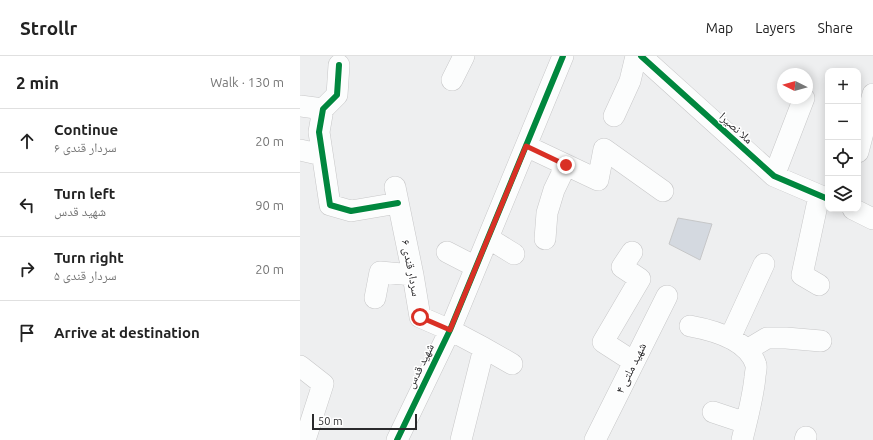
<!DOCTYPE html>
<html lang="en">
<head>
<meta charset="utf-8">
<style>
	:root { --surface:#fff; --page:#f2f2f2; --text:#222; --muted:#767676; --line:#e0e0e0 }
	body { margin:0; font-family:Ubuntu,"Noto Naskh Arabic",sans-serif; background:var(--page); color:var(--text) }
	.controls { position:absolute; right:12px; top:12px; display:grid; overflow:hidden; border-radius:8px; box-shadow:0 2px 10px #0003 }
	.controls button { width:36px; height:36px; display:grid; place-items:center; padding:0; border:0; border-bottom:1px solid var(--line); background:var(--surface); color:var(--text); font:20px sans-serif }
	.compass { position:absolute; left:477px; top:12px; width:36px; height:36px; border-radius:50%; background:var(--surface); box-shadow:0 2px 10px #0003; rotate:275deg }
	.scale { position:absolute; left:12px; bottom:10px; width:105px; box-sizing:border-box; padding-left:4px; border:2px solid #2a2a2c; border-top:0; font-size:11px; line-height:14px; white-space:nowrap; color:#2a2a2c; -webkit-text-stroke:3px #fff; paint-order:stroke }
	.stop { position:absolute; width:12px; height:12px; margin:-9px; border:3px solid #d93025; border-radius:50%; background:#fff }
	.stop.end { background:#d93025; border-color:#fff; box-shadow:0 1px 4px #0008 }
	.list { margin:0; padding:0; list-style:none }
	h2 { display:flex; justify-content:space-between; align-items:center; height:52px; margin:0; padding:0 16px; font-size:17px }
	h2 small { font-size:13px; font-weight:400; color:var(--muted) }
	.list li { display:grid; grid-template-columns:26px 1fr auto; gap:12px; align-items:center; box-sizing:border-box; height:64px; padding:0 16px; border-top:1px solid var(--line) }
	.list b { display:block; font-size:15px; white-space:nowrap }
	.list p { margin:0; font-size:13px; white-space:nowrap; color:var(--muted) }
	.list em { font-size:13px; font-style:normal; color:var(--muted) }
	.icon { flex:none; width:22px; height:22px; fill:none; stroke:currentColor; stroke-width:2; stroke-linecap:round; stroke-linejoin:round }
	.map { position:relative; flex:none; width:573px; height:384px; overflow:hidden }
	header { display:flex; align-items:center; gap:24px; box-sizing:border-box; height:56px; padding:0 20px; background:var(--surface); border-bottom:1px solid var(--line) }
	header strong { font-size:19px }
	nav { display:flex; gap:22px; margin-inline-start:auto; font-size:14px }
	main { display:flex }
	aside { flex:1; background:var(--surface) }
	.map>svg:first-child { display:block }
	.building { fill:#d4d9e0; stroke:#c6c7c8 }
	.lines { fill:none; stroke-linecap:round; stroke-linejoin:round }
	.minor-casing { stroke:#c7c7c8; stroke-width:22 }
	.minor { stroke:#fcfdfd; stroke-width:21 }
	.cycleway-casing { stroke:#fff; stroke-width:8 }
	.cycleway { stroke:#00873e; stroke-width:6 }
	.route { stroke:#d93025; stroke-width:5 }
	.labels { text-anchor:middle; stroke-width:3; stroke-linejoin:round; paint-order:stroke }
	.street-label { font-size:12px; fill:#2a2a2c; stroke:#fff }
</style>
</head>
<body>
<header>
<strong>Strollr</strong>
<nav><a>Map</a><a>Layers</a><a>Share</a></nav>
</header>
<main>
<aside>
<h2>2 min<small>Walk · 130 m</small></h2>
<ul class="list">
<li><svg class="icon" aria-label="ahead" viewBox="0 0 24 24"><path d="M12 20V5M6 11l6-6 6 6"/></svg><div><b>Continue</b><p>سردار قندی ۶</p></div><em>20 m</em></li>
<li><svg class="icon" aria-label="left" viewBox="0 0 24 24"><path d="M17 20v-9H6M10 6l-5 5 5 5"/></svg><div><b>Turn left</b><p>شهید قدس</p></div><em>90 m</em></li>
<li><svg class="icon" aria-label="right" viewBox="0 0 24 24"><path d="M7 20v-9h11M14 6l5 5-5 5"/></svg><div><b>Turn right</b><p>سردار قندی ۵</p></div><em>20 m</em></li>
<li><svg class="icon" aria-label="arrive" viewBox="0 0 24 24"><path d="M6 21V4h12l-3 4 3 4H6"/></svg><div><b>Arrive at destination</b></div></li>
</ul>
</aside>
<div class="map">
<svg width="573" height="384" viewBox="0 0 573 384">
	<rect width="100%" height="100%" fill="#eeeff0"/>
	<!-- building -->
	<path class="building" d="M 378,162 L 412,168 L 400,204 L 369,188 Z"/>
	<g class="lines">
		<defs>
			<path id="minor" d="M 341,0 L 474,120 L 528,143
				M 39,9 L 37,39 L 23,53 L 19,76 L 30,149 L 51,155 L 98,147
				M 152,24 L 164,0
				M 0,50 L 23,53
				M 314,60 L 330,25 L 336,0
				M 226,90 L 298,124 L 304,93 L 363,135
				M 0,94 L 22,99
				M 558,96 L 573,38
				M 474,120 L 504,42
				M 95,131 L 113,219 L 120,261 L 150,274 L 184,292 L 161,384
				M 553,153 L 573,163
				M 188,182 L 214,198
				M 245,183 L 247,157 L 254,134 L 266,109
				M 147,196 L 176,211
				M 332,196 L 322,211 L 340,223 L 303,286 L 334,306
				M 519,229 L 502,219 L 519,140
				M 75,242 L 80,216 L 113,219
				M 390,270 C 412,274 448,283 456,309 C 457,312 455,317 455,321 C 453,342 447,363 442,384
				M 430,282 L 464,208
				M 184,292 L 212,308
				M 447,294 L 467,282 L 486,282 L 521,285
				M 0,310 L 23,328 L 5,384
				M 413,356 L 446,367
				M 97,384 L 150,274 L 263,0
				M 295,384 L 367,240
				M 505,384 L 506,381"/>
		</defs>
		<!-- minor casing -->
		<use href="#minor" class="minor-casing"/>
		<!-- minor -->
		<use href="#minor" class="minor"/>
		<defs>
			<path id="cycleway" d="M 341,0 L 474,120 L 528,143
				M 39,9 L 37,39 L 23,53 L 19,76 L 30,149 L 51,155 L 98,147
				M 97,384 L 150,274 L 263,0"/>
		</defs>
		<!-- cycleway casing -->
		<use href="#cycleway" class="cycleway-casing"/>
		<!-- cycleway -->
		<use href="#cycleway" class="cycleway"/>
	</g>
	<g class="lines">
		<!-- route -->
		<path class="route" d="M 120,261 L 150,274 L 226,90 L 266,109"/>
	</g>
	<g class="labels">
		<!-- street labels -->
		<g class="street-label">
			<text transform="translate(436 72) rotate(42)" y="4">ملا نصیرا</text>
			<text transform="translate(111 212) rotate(79)" y="4">سردار قندی ۶</text>
			<text transform="translate(120 310) rotate(-64)" y="4">شهید قدس</text>
			<text transform="translate(331 312) rotate(-64)" y="4">شهید ملتی ۴</text>
		</g>
	</g>
</svg>
<div class="controls">
<button>+</button>
<button>−</button>
<button><svg class="icon" aria-label="locate" viewBox="0 0 24 24"><circle cx="12" cy="12" r="6"/><path d="M12 2v4M12 18v4M2 12h4M18 12h4"/></svg></button>
<button><svg class="icon" aria-label="layers" viewBox="0 0 24 24"><path d="M12 4l9 5-9 5-9-5zM3 14l9 5 9-5"/></svg></button>
</div>
<svg class="compass" viewBox="-18 -18 36 36"><path d="M0-13l5 13h-10z" fill="#e53935"/><path d="M0 13l5-13h-10z" fill="#767676"/></svg>
<div class="scale">50 m</div>
<div class="stop" style="left:120px;top:261px"></div>
<div class="stop end" style="left:266px;top:109px"></div>
</div>
</main>
</body>
</html>
